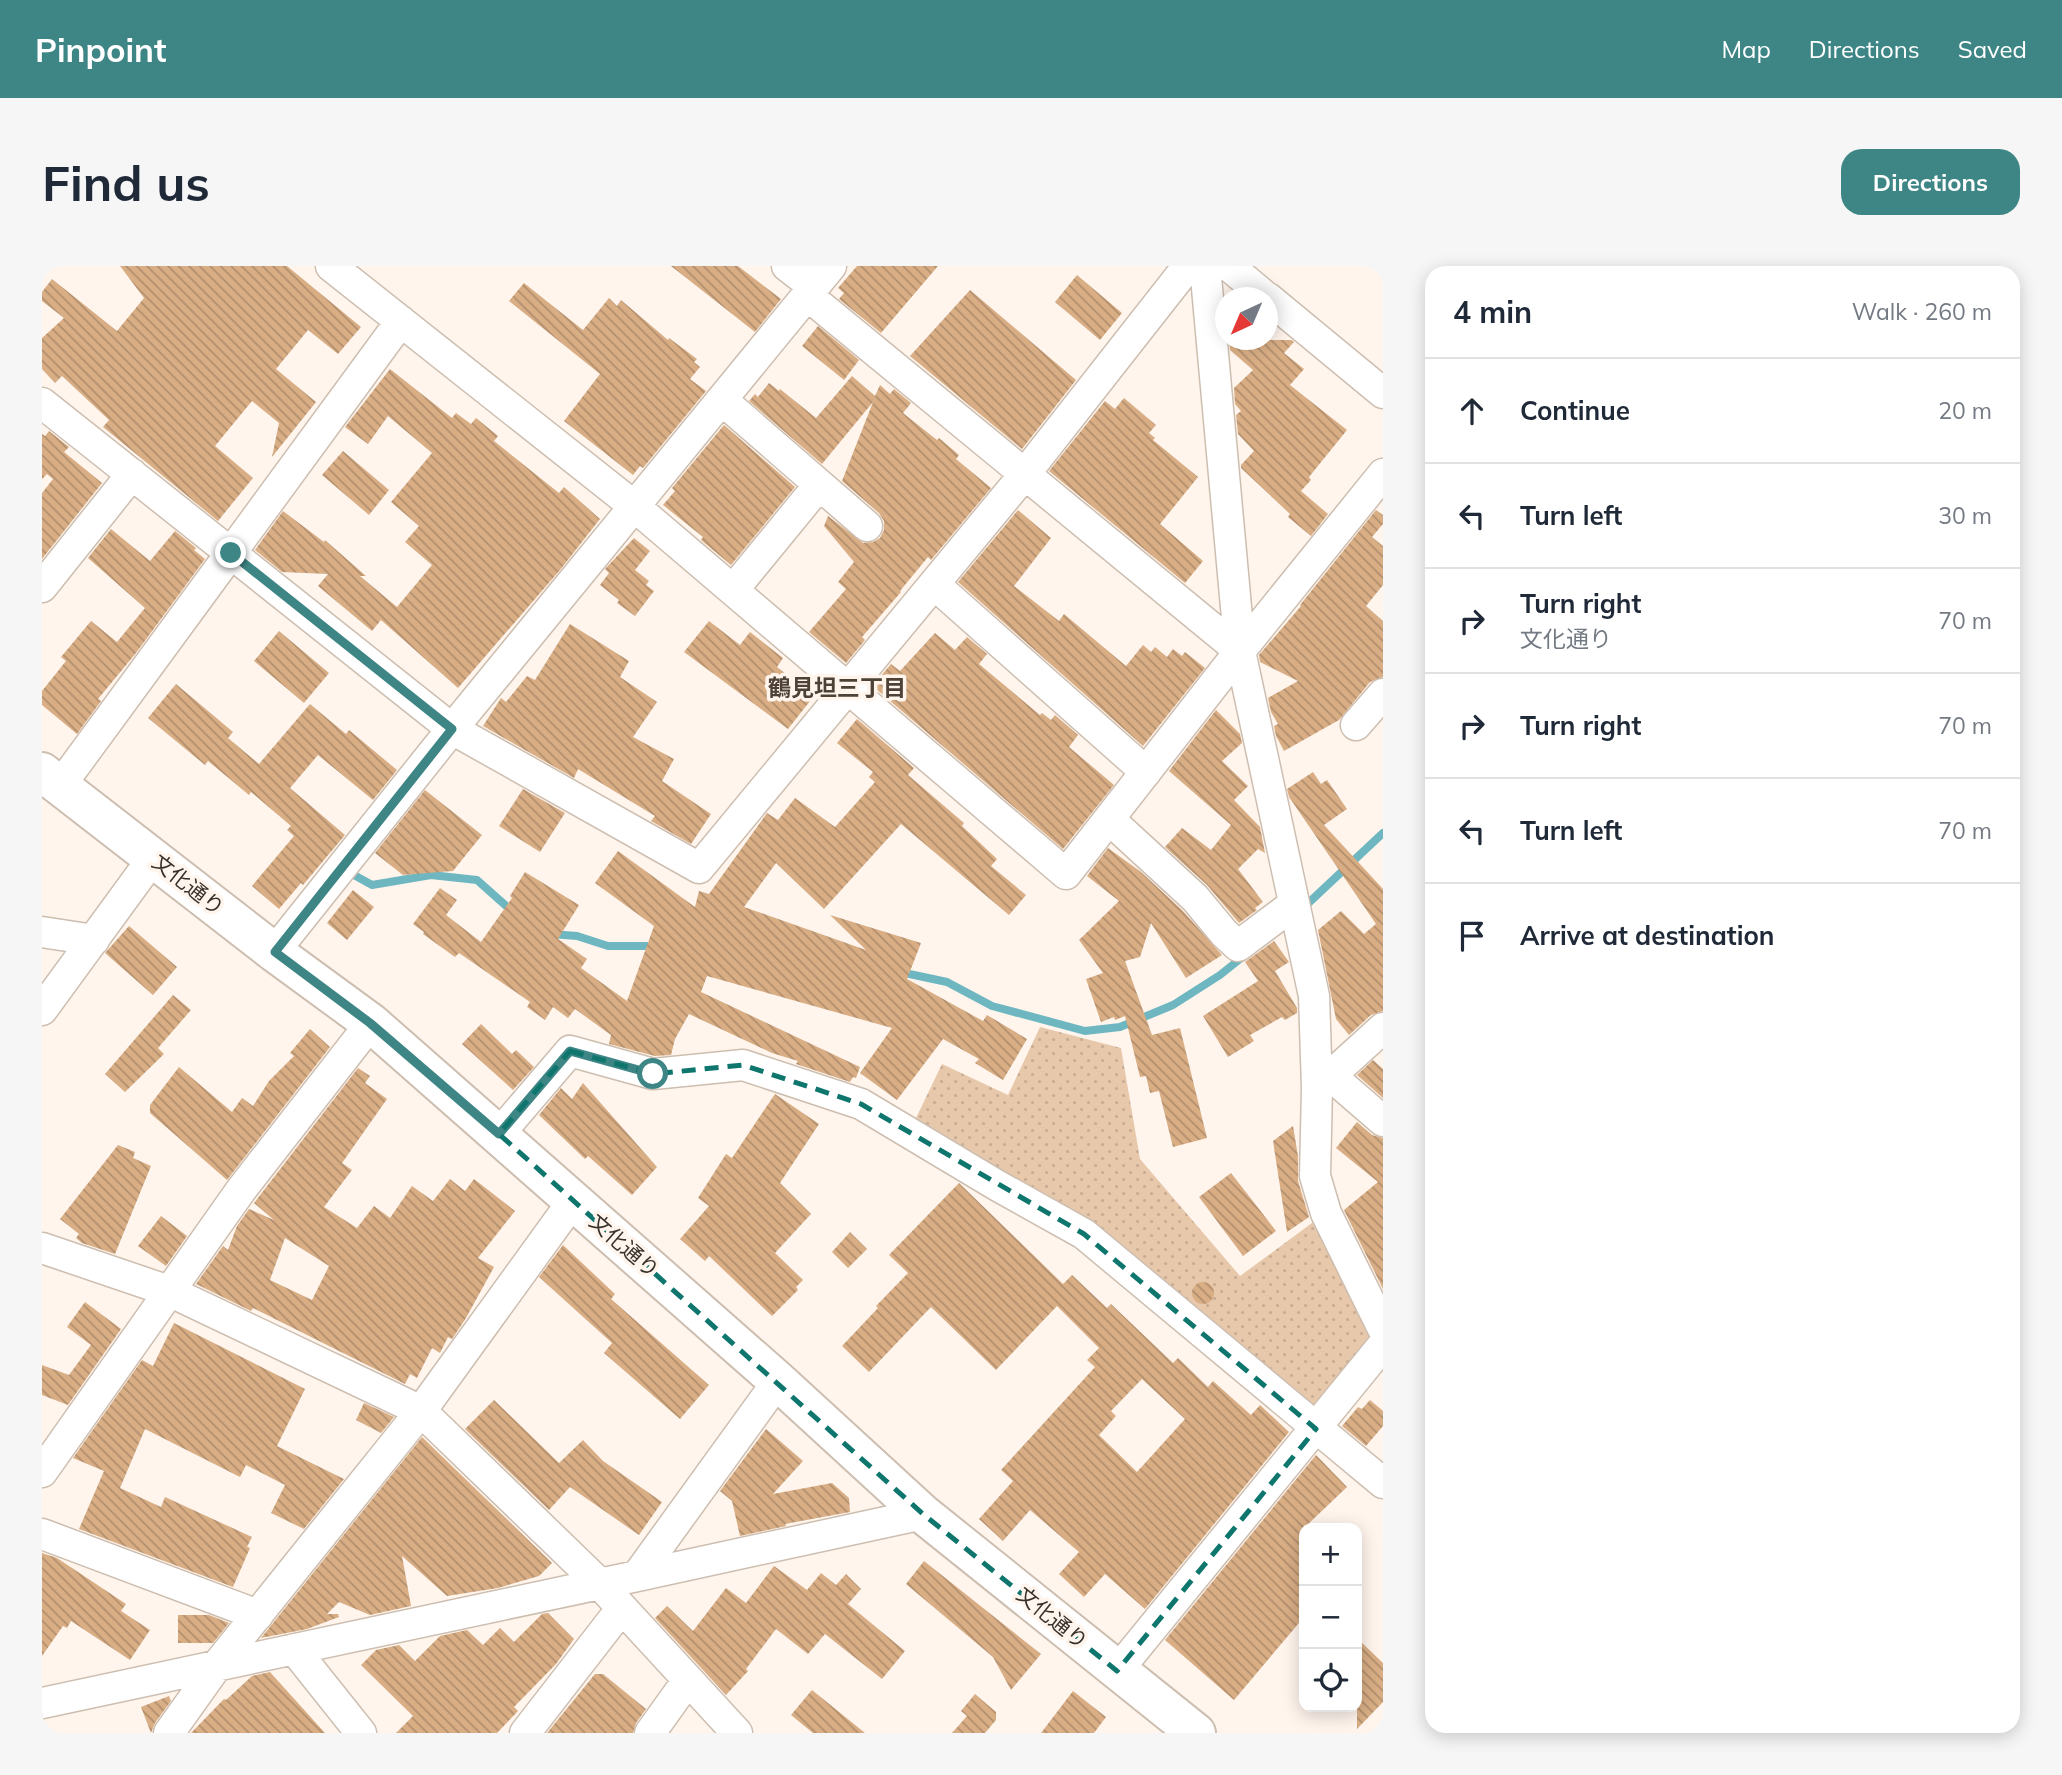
<!DOCTYPE html>
<html lang="en">
<head>
<meta charset="utf-8">
<style>
	:root { --surface:#fff; --page:#f6f6f7; --text:#1f2937; --muted:#747a83; --line:#e0e1e3; --accent:#3e8685 }
	body { margin:0; font-family:Mulish,"Noto Sans JP",sans-serif; background:var(--page); color:var(--text) }
	.controls { position:absolute; right:21px; bottom:21px; display:grid; overflow:hidden; border-radius:14px; box-shadow:0 4px 18px #0003 }
	.controls button { width:63px; height:63px; display:grid; place-items:center; padding:0; border:0; border-bottom:2px solid var(--line); background:var(--surface); color:var(--text); font:35px sans-serif }
	.compass { position:absolute; left:1173px; top:21px; width:63px; height:63px; border-radius:50%; background:var(--surface); box-shadow:0 4px 18px #0003; rotate:224deg }
	.stop { position:absolute; width:21px; height:21px; margin:-16px; border:5px solid #3e8685; border-radius:50%; background:#fff }
	.stop.end { background:#3e8685; border-color:#fff; box-shadow:0 2px 7px #0008 }
	.list { margin:0; padding:0; list-style:none }
	h2 { display:flex; justify-content:space-between; align-items:center; height:91px; margin:0; padding:0 28px; font-size:30px }
	h2 small { font-size:23px; font-weight:400; color:var(--muted) }
	.list li { display:grid; grid-template-columns:46px 1fr auto; gap:21px; align-items:center; box-sizing:border-box; height:105px; padding:0 28px; border-top:2px solid var(--line) }
	.list b { display:block; font-size:26px; white-space:nowrap }
	.list p { margin:0; font-size:23px; white-space:nowrap; color:var(--muted) }
	.list em { font-size:23px; font-style:normal; color:var(--muted) }
	.icon { flex:none; width:38px; height:38px; fill:none; stroke:currentColor; stroke-width:2; stroke-linecap:round; stroke-linejoin:round }
	.map { position:relative; flex:none; width:1341px; height:1467px; overflow:hidden; border-radius:21px }
	header { display:flex; align-items:center; gap:42px; box-sizing:border-box; height:98px; padding:0 35px; background:var(--accent); color:#fff }
	header strong { font-size:33px }
	nav { display:flex; gap:38px; margin-inline-start:auto; font-size:24px }
	.intro { display:flex; align-items:center; justify-content:space-between; box-sizing:border-box; height:168px; padding:0 42px }
	h1 { margin:0; font-size:49px }
	.button { padding:18px 32px; border-radius:21px; background:var(--accent); color:#fff; font-size:24px; font-weight:700 }
	main { display:flex; gap:42px; padding:0 42px }
	aside { flex:1; background:var(--surface); border-radius:21px; box-shadow:0 4px 18px #0003 }
	.map>svg:first-child { display:block }
	.park { fill:url(#park-dots) }
	.lines { fill:none; stroke-linecap:round; stroke-linejoin:round }
	.stream { stroke:#6eb7c1; stroke-width:8 }
	.building { fill:url(#building-back-hatch); fill-rule:evenodd }
	.minor-casing { stroke:#cdbeb0; stroke-width:33 }
	.tertiary-casing { stroke:#cdbeb0; stroke-width:42 }
	.minor { stroke:#fff; stroke-width:30 }
	.tertiary { stroke:#fff; stroke-width:38 }
	.route { stroke:#3e8685; stroke-width:9 }
	.marked { fill:none; stroke:#0f766e; stroke-width:5; stroke-dasharray:14 9; stroke-linejoin:round }
	.labels { text-anchor:middle; stroke-width:7; stroke-linejoin:round; paint-order:stroke }
	.street-label { font-size:21px; fill:#37312b; stroke:#fff5ed }
	.neighbourhood-label { font-size:23px; font-weight:bold; fill:#4e4237; stroke:#fff5ed }
</style>
</head>
<body>
<header>
<strong>Pinpoint</strong>
<nav><a>Map</a><a>Directions</a><a>Saved</a></nav>
</header>
<div class="intro"><h1>Find us</h1><a class="button">Directions</a></div>
<main>
<div class="map">
<svg width="1341" height="1467" viewBox="0 0 1341 1467">
	<defs>
		<pattern id="park-dots" width="8" height="8" patternUnits="userSpaceOnUse" patternTransform="scale(1.75)"><rect width="8" height="8" fill="#e8c8ab"/><path d="M2 2h.1M6 6h.1" fill="none" stroke="#c8ac93" stroke-width="1.8" stroke-linecap="round"/></pattern>
		<pattern id="building-back-hatch" width="6" height="6" patternUnits="userSpaceOnUse" patternTransform="scale(1.75)"><rect width="6" height="6" fill="#d9ae85"/><path d="M-1 5l2 2M0 0l6 6M5-1l2 2" fill="none" stroke="#b18e6d"/></pattern>
	</defs>
	<rect width="100%" height="100%" fill="#fff5ed"/>
	<!-- park -->
	<path class="park" d="M 998,761 L 1079,782 L 1098,893 L 1198,1010 L 1274,954 L 1328,1070 L 1323,1085 L 1273,1147 L 1039,951 L 874,852 L 900,798 L 966,829 Z"/>
	<g class="lines">
		<!-- stream -->
		<path class="stream" d="M 312,609 L 330,619 L 389,609 L 435,614 L 471,646
			M 1259,644 L 1341,567
			M 509,668 L 535,670 L 566,680 L 613,680
			M 858,706 L 905,716 L 950,740 L 1043,765 L 1078,761 L 1131,739 L 1178,709 L 1203,689"/>
	</g>
	<!-- building -->
	<path class="building" d="M 78,0 L 245,0 L 319,61 L 296,88 L 266,64 L 234,103 L 274,136 L 230,191 L 237,157 L 210,135 L 173,180 L 211,212 L 176,255 L 61,161 L 67,154 L 20,110 L 13,117 L 0,103 L 0,72 L 22,52 L 0,35 L 0,26 L 10,13 L 75,65 L 102,32 Z
		M 629,0 L 696,0 L 739,33 L 713,66 Z
		M 815,0 L 896,0 L 839,67 L 797,33 L 802,27 L 796,22 Z
		M 1035,9 L 1080,47 L 1058,74 L 1013,36 Z
		M 482,17 L 541,64 L 567,32 L 575,40 L 579,34 L 626,74 L 627,72 L 655,93 L 652,96 L 658,101 L 648,113 L 664,125 L 601,202 L 598,200 L 591,209 L 522,155 L 558,108 L 467,35 Z
		M 928,24 L 1034,114 L 980,183 L 868,90 Z
		M 776,60 L 817,94 L 802,114 L 760,80 Z
		M 1187,74 L 1249,74 L 1252,76 L 1242,87 L 1262,103 L 1248,119 L 1305,164 L 1267,211 L 1269,214 L 1259,225 L 1286,248 L 1269,270 L 1246,251 L 1248,248 L 1199,202 L 1199,199 L 1212,185 L 1196,168 L 1194,149 L 1199,145 L 1193,138 L 1192,122 L 1211,104 L 1188,84 Z
		M 348,103 L 410,152 L 414,147 L 429,158 L 434,152 L 456,170 L 452,175 L 517,227 L 522,221 L 558,253 L 518,304 L 416,422 L 339,354 L 330,365 L 276,320 L 286,308 L 240,306 L 213,284 L 241,245 L 282,276 L 283,274 L 324,310 L 318,310 L 355,341 L 390,299 L 363,276 L 377,260 L 349,236 L 390,187 L 346,150 L 326,178 L 303,161 Z
		M 810,110 L 833,130 L 838,119 L 848,128 L 852,123 L 869,137 L 861,147 L 895,174 L 897,172 L 917,189 L 914,193 L 949,222 L 889,294 L 886,291 L 858,325 L 859,326 L 820,371 L 823,374 L 804,397 L 767,366 L 804,323 L 796,316 L 812,296 L 782,260 L 786,250 L 821,277 L 831,276 L 838,272 L 842,264 L 842,255 L 837,247 L 800,215 L 831,136 L 780,198 L 707,135 L 713,128 L 716,131 L 727,117 L 737,125 L 738,123 L 774,152 Z
		M 1082,132 L 1114,159 L 1107,167 L 1113,172 L 1111,174 L 1156,211 L 1118,258 L 1161,295 L 1143,317 L 1007,205 L 1063,135 L 1073,143 Z
		M 682,159 L 753,221 L 689,299 L 659,274 L 661,271 L 621,239 L 633,225 L 630,222 Z
		M 7,165 L 27,181 L 22,186 L 60,217 L 0,293 L 0,227 L 11,213 L 5,208 L 0,213 L 0,168 L 3,170 Z
		M 301,185 L 347,224 L 327,249 L 280,209 Z
		M 976,244 L 1009,272 L 972,320 L 1017,355 L 1022,348 L 1084,400 L 1101,379 L 1109,386 L 1113,381 L 1125,391 L 1131,383 L 1140,390 L 1143,386 L 1163,402 L 1101,480 L 916,316 Z
		M 1334,244 L 1341,249 L 1341,258 L 1330,271 L 1341,280 L 1341,319 L 1324,340 L 1341,355 L 1341,411 L 1328,416 L 1297,454 L 1242,485 L 1234,470 L 1232,460 L 1236,458 L 1229,446 L 1226,432 L 1256,415 L 1218,396 L 1217,389 L 1259,340 L 1258,339 Z
		M 69,263 L 108,295 L 133,265 L 154,282 L 152,284 L 163,293 L 94,387 L 56,433 L 59,435 L 35,468 L 0,439 L 0,425 L 24,395 L 19,391 L 49,355 L 75,376 L 103,342 L 46,292 Z
		M 592,272 L 608,285 L 593,304 L 607,315 L 604,319 L 612,325 L 593,350 L 575,337 L 577,334 L 558,319 L 567,307 L 563,303 Z
		M 667,355 L 698,379 L 708,366 L 741,392 L 735,401 L 772,430 L 746,463 L 642,386 Z
		M 528,358 L 587,395 L 578,411 L 615,436 L 591,471 L 632,493 L 620,515 L 669,548 L 649,578 L 609,555 L 613,550 L 536,503 L 532,512 L 441,460 L 459,432 L 464,436 L 485,410 L 493,414 Z
		M 237,365 L 287,407 L 262,437 L 212,395 Z
		M 893,367 L 913,384 L 925,371 L 945,388 L 937,398 L 998,449 L 1000,447 L 1009,454 L 1013,449 L 1036,469 L 1027,481 L 1072,519 L 1021,583 L 833,422 L 835,420 L 832,418 L 849,398 L 858,405 Z
		M 134,418 L 191,466 L 186,472 L 217,498 L 268,438 L 304,468 L 307,464 L 355,504 L 331,534 L 276,489 L 248,522 L 303,569 L 261,619 L 259,617 L 237,643 L 210,620 L 252,570 L 245,564 L 249,560 L 209,526 L 207,529 L 166,495 L 163,499 L 106,452 Z
		M 1174,444 L 1198,468 L 1200,477 L 1180,495 L 1206,520 L 1192,534 L 1218,561 L 1223,587 L 1216,583 L 1196,603 L 1221,636 L 1213,642 L 1215,644 L 1197,657 L 1165,619 L 1123,581 L 1140,562 L 1169,584 L 1189,559 L 1127,505 Z
		M 815,453 L 872,502 L 866,509 L 922,557 L 920,560 L 955,593 L 949,600 L 984,629 L 967,649 L 859,558 L 782,643 L 734,597 L 702,641 L 824,684 L 788,649 L 879,677 L 865,713 L 941,755 L 945,749 L 985,773 L 961,814 L 933,797 L 937,793 L 901,773 L 855,834 L 818,807 L 850,762 L 665,710 L 659,726 L 818,801 L 814,812 L 811,811 L 808,816 L 754,798 L 756,795 L 730,787 L 647,748 L 633,773 L 629,789 L 613,790 L 567,778 L 569,769 L 533,743 L 526,752 L 511,741 L 503,754 L 485,741 L 488,736 L 417,687 L 413,691 L 381,668 L 382,666 L 371,658 L 398,622 L 415,634 L 404,649 L 439,676 L 470,632 L 468,630 L 483,606 L 537,639 L 516,673 L 545,693 L 539,702 L 585,735 L 612,660 L 553,617 L 576,585 L 653,641 L 657,625 L 667,628 L 725,547 L 736,554 L 753,532 L 793,561 L 833,516 L 827,511 L 831,506 L 795,477 Z
		M 1271,506 L 1279,518 L 1285,514 L 1305,543 L 1282,559 L 1341,623 L 1341,745 L 1329,749 L 1307,769 L 1294,753 L 1276,664 L 1299,645 L 1322,668 L 1334,658 L 1247,531 L 1245,523 Z
		M 481,523 L 523,547 L 498,586 L 457,560 Z
		M 383,524 L 440,569 L 411,605 L 361,609 L 333,587 Z
		M 1066,582 L 1099,606 L 1140,644 L 1180,689 L 1144,712 L 1109,657 L 1098,691 L 1083,695 L 1110,769 L 1138,762 L 1165,872 L 1131,881 L 1117,825 L 1108,827 L 1104,810 L 1098,811 L 1083,750 L 1073,754 L 1072,751 L 1059,756 L 1044,713 L 1061,707 L 1037,674 L 1077,635 L 1045,610 Z
		M 311,624 L 332,641 L 305,674 L 285,657 Z
		M 87,660 L 135,701 L 111,729 L 63,687 Z
		M 1232,675 L 1247,696 L 1233,705 L 1255,742 L 1255,747 L 1243,754 L 1240,751 L 1208,769 L 1212,775 L 1186,791 L 1161,750 L 1216,715 L 1203,696 Z
		M 131,729 L 149,744 L 116,782 L 122,788 L 83,826 L 63,808 Z
		M 439,758 L 470,788 L 474,784 L 492,801 L 471,824 L 420,778 Z
		M 268,763 L 288,781 L 185,914 L 108,847 L 108,839 L 137,801 L 190,846 L 200,832 L 211,840 L 227,815 L 252,790 L 248,787 Z
		M 1331,794 L 1341,803 L 1341,832 L 1315,809 Z
		M 316,802 L 328,810 L 323,817 L 345,833 L 300,897 L 310,904 L 282,941 L 315,962 L 332,940 L 348,952 L 370,920 L 391,935 L 408,913 L 423,925 L 432,913 L 473,945 L 436,992 L 452,1001 L 424,1052 L 410,1073 L 406,1071 L 398,1087 L 390,1082 L 375,1112 L 368,1108 L 363,1118 L 211,1042 L 209,1045 L 154,1018 L 181,980 L 186,984 L 195,960 L 207,943 L 232,954 L 212,937 ZM 243,972 L 287,1000 L 270,1034 L 228,1014 Z
		M 541,817 L 615,901 L 590,929 L 546,890 L 543,893 L 497,849 L 519,822 L 530,833 Z
		M 733,828 L 777,858 L 738,917 L 769,948 L 733,987 L 761,1014 L 754,1021 L 756,1024 L 730,1050 L 667,990 L 663,995 L 638,973 L 667,940 L 656,932 L 684,888 L 690,892 Z
		M 1315,856 L 1330,869 L 1341,872 L 1341,1023 L 1302,944 L 1336,916 L 1294,882 Z
		M 1251,860 L 1256,890 L 1256,915 L 1267,951 L 1245,966 L 1231,875 Z
		M 76,879 L 93,886 L 91,892 L 109,900 L 73,988 L 40,977 L 34,972 L 37,968 L 18,953 Z
		M 1189,907 L 1234,965 L 1201,990 L 1157,931 Z
		M 917,917 L 1021,1018 L 1030,1009 L 1065,1042 L 1069,1038 L 1131,1097 L 1136,1092 L 1166,1121 L 1171,1115 L 1209,1149 L 1218,1139 L 1247,1166 L 1103,1343 L 1063,1308 L 1042,1331 L 1017,1308 L 1037,1286 L 988,1244 L 961,1275 L 937,1253 L 971,1215 L 959,1204 L 1053,1101 L 1045,1094 L 1057,1082 L 1015,1040 L 954,1104 L 889,1041 L 827,1106 L 800,1080 L 836,1042 L 834,1040 L 866,1007 L 847,989 ZM 1100,1113 L 1143,1153 L 1095,1206 L 1057,1169 L 1074,1150 L 1069,1145 Z
		M 119,950 L 145,970 L 124,1000 L 96,980 Z
		M 808,966 L 825,983 L 806,1002 L 790,986 Z
		M 521,979 L 573,1028 L 569,1033 L 667,1119 L 638,1153 L 562,1087 L 570,1077 L 497,1011 Z
		M1150 1027a11 11 0 1 1 22 0a11 11 0 1 1-22 0Z
		M 43,1036 L 79,1063 L 26,1139 L 0,1129 L 0,1099 L 27,1109 L 49,1079 L 25,1061 Z
		M 132,1057 L 263,1123 L 235,1180 L 302,1213 L 262,1263 L 229,1247 L 243,1219 L 204,1199 L 198,1211 L 103,1163 L 78,1222 L 119,1241 L 123,1231 L 210,1271 L 205,1281 L 208,1282 L 191,1321 L 37,1263 L 62,1205 L 31,1192 L 100,1094 L 111,1100 Z
		M 452,1134 L 517,1197 L 541,1174 L 561,1195 L 620,1236 L 597,1269 L 528,1221 L 507,1244 L 423,1163 Z
		M 1328,1134 L 1341,1145 L 1341,1160 L 1324,1180 L 1300,1160 L 1316,1141 L 1320,1143 Z
		M 322,1137 L 352,1151 L 339,1167 L 314,1154 Z
		M 724,1163 L 761,1195 L 731,1228 L 790,1217 L 807,1232 L 808,1246 L 743,1258 L 744,1260 L 698,1270 L 690,1235 L 678,1225 Z
		M 380,1171 L 510,1297 L 497,1310 L 456,1322 L 405,1330 L 360,1290 L 369,1340 L 328,1349 L 297,1336 L 285,1348 L 296,1348 L 297,1351 L 265,1363 L 219,1372 Z
		M 1274,1189 L 1305,1221 L 1262,1262 L 1262,1351 L 1192,1434 L 1123,1374 Z
		M 0,1287 L 15,1292 L 84,1338 L 79,1345 L 108,1364 L 88,1394 L 29,1355 L 25,1362 L 21,1360 L 0,1390 Z
		M 882,1295 L 999,1388 L 969,1424 L 951,1391 L 864,1318 Z
		M 732,1300 L 765,1324 L 779,1307 L 794,1319 L 804,1308 L 819,1323 L 806,1338 L 863,1385 L 840,1413 L 783,1368 L 766,1388 L 734,1363 L 704,1403 L 706,1405 L 684,1429 L 613,1352 L 625,1340 L 651,1365 L 684,1322 L 704,1337 Z
		M 506,1347 L 532,1373 L 514,1398 L 472,1441 L 476,1445 L 455,1467 L 354,1467 L 371,1450 L 319,1399 L 334,1384 L 357,1379 L 373,1395 L 398,1370 L 425,1364 L 441,1379 L 458,1362 L 472,1376 L 500,1348 Z
		M 136,1349 L 167,1349 L 187,1357 L 171,1377 L 136,1377 Z
		M 1315,1372 L 1341,1397 L 1341,1436 L 1315,1463 Z
		M 228,1406 L 283,1467 L 149,1467 L 182,1433 L 184,1434 L 210,1410 Z
		M 553,1408 L 561,1408 L 604,1443 L 594,1457 L 591,1467 L 505,1467 Z
		M 770,1424 L 823,1467 L 771,1467 L 749,1449 Z
		M 1031,1425 L 1064,1451 L 1052,1467 L 999,1467 Z
		M 933,1428 L 954,1446 L 954,1454 L 943,1467 L 910,1467 L 925,1450 L 919,1445 Z
		M 127,1430 L 129,1435 L 113,1457 L 109,1467 L 99,1441 Z"/>
	<g class="lines">
		<defs>
			<path id="minor" d="M 289,0 L 592,240 L 1024,608 L 1198,385 L 1341,208
				M 745,0 L 772,21
				M 1163,0 L 1198,385 L 1272,730 L 1275,822 L 1273,910 L 1284,947 L 1341,1063
				M 1187,0 L 1225,32
				M 765,29 L 1198,385
				M 1226,32 L 1341,127
				M 680,134 L 825,260
				M 0,137 L 410,463 L 657,602 L 982,209 L 1146,0
				M 892,318 L 1104,506
				M 0,321 L 90,208
				M 691,324 L 777,219
				M 1314,459 L 1341,428
				M 18,520 L 359,55
				M 1067,553 L 1153,632 L 1182,667 L 1196,680 L 1252,638
				M 0,666 L 52,674
				M 232,686 L 410,463 L 789,0
				M 0,744 L 111,592
				M 1289,810 L 1341,855
				M 1275,822 L 1341,762
				M 457,868 L 528,785 L 611,808 L 701,799 L 819,838 L 956,920 L 1042,968 L 1341,1217
				M 0,982 L 127,1025 L 379,1145 L 557,1317 L 695,1467
				M 0,1206 L 199,924 L 329,757
				M 0,1268 L 216,1349
				M 595,1310 L 881,1248
				M 252,1383 L 319,1467
				M 1075,1405 L 1341,1079
				M 0,1437 L 595,1310 L 736,1115
				M 127,1467 L 176,1398 L 379,1145 L 531,935
				M 483,1467 L 580,1342
				M 608,1467 L 646,1414"/>
			<path id="tertiary" d="M 0,506 L 232,686 L 329,757 L 736,1115 L 881,1248 L 1154,1467"/>
		</defs>
		<!-- minor casing -->
		<use href="#minor" class="minor-casing"/>
		<!-- tertiary casing -->
		<use href="#tertiary" class="tertiary-casing"/>
		<!-- minor -->
		<use href="#minor" class="minor"/>
		<!-- tertiary -->
		<use href="#tertiary" class="tertiary"/>
	</g>
	<g class="lines">
		<!-- route -->
		<path class="route" d="M 189,287 L 410,463 L 233,686 L 328,757 L 457,868 L 528,785 L 611,808"/>
	</g>
	<!-- marked area -->
	<path class="marked" d="M 528,785 L 611,808 L 701,799 L 819,838 L 1042,968 L 1274,1163 L 1075,1405 L 881,1248 L 457,868 Z"/>
	<g class="labels">
		<!-- street labels -->
		<g class="street-label">
			<text transform="translate(146 619) rotate(38)" y="7">文化通り</text>
			<text transform="translate(582 980) rotate(41)" y="7">文化通り</text>
			<text transform="translate(1010 1352) rotate(39)" y="7">文化通り</text>
		</g>
		<!-- neighbourhood labels -->
		<g class="neighbourhood-label">
			<text x="795" y="430">鶴見坦三丁目</text>
		</g>
	</g>
</svg>
<div class="controls">
<button>+</button>
<button>−</button>
<button><svg class="icon" aria-label="locate" viewBox="0 0 24 24"><circle cx="12" cy="12" r="6"/><path d="M12 2v4M12 18v4M2 12h4M18 12h4"/></svg></button>
</div>
<svg class="compass" viewBox="-18 -18 36 36"><path d="M0-13l5 13h-10z" fill="#e53935"/><path d="M0 13l5-13h-10z" fill="#747a83"/></svg>
<div class="stop" style="left:611px;top:808px"></div>
<div class="stop end" style="left:189px;top:287px"></div>
</div>
<aside>
<h2>4 min<small>Walk · 260 m</small></h2>
<ul class="list">
<li><svg class="icon" aria-label="ahead" viewBox="0 0 24 24"><path d="M12 20V5M6 11l6-6 6 6"/></svg><div><b>Continue</b></div><em>20 m</em></li>
<li><svg class="icon" aria-label="left" viewBox="0 0 24 24"><path d="M17 20v-9H6M10 6l-5 5 5 5"/></svg><div><b>Turn left</b></div><em>30 m</em></li>
<li><svg class="icon" aria-label="right" viewBox="0 0 24 24"><path d="M7 20v-9h11M14 6l5 5-5 5"/></svg><div><b>Turn right</b><p>文化通り</p></div><em>70 m</em></li>
<li><svg class="icon" aria-label="right" viewBox="0 0 24 24"><path d="M7 20v-9h11M14 6l5 5-5 5"/></svg><div><b>Turn right</b></div><em>70 m</em></li>
<li><svg class="icon" aria-label="left" viewBox="0 0 24 24"><path d="M17 20v-9H6M10 6l-5 5 5 5"/></svg><div><b>Turn left</b></div><em>70 m</em></li>
<li><svg class="icon" aria-label="arrive" viewBox="0 0 24 24"><path d="M6 21V4h12l-3 4 3 4H6"/></svg><div><b>Arrive at destination</b></div></li>
</ul>
</aside>
</main>
</body>
</html>
